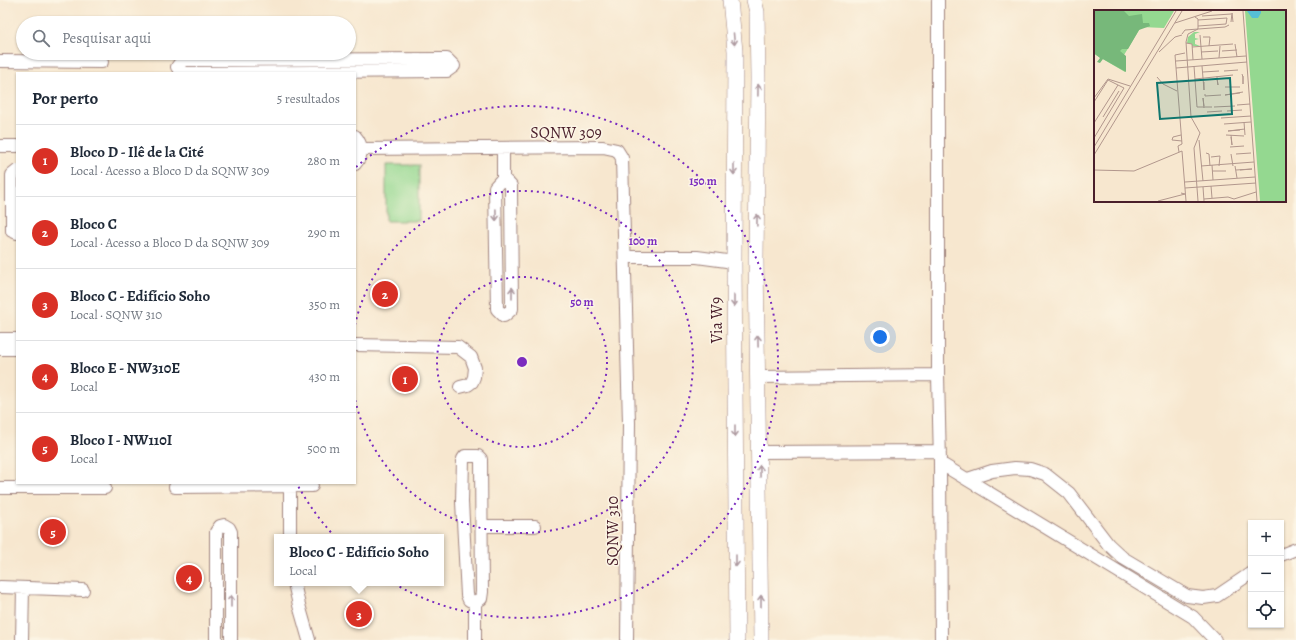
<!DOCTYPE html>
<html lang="pt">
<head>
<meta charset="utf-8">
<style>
	:root { --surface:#fff; --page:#f2f2f3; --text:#1f2937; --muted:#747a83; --line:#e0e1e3; --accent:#d93025 }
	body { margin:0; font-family:Alegreya,serif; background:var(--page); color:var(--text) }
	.controls { position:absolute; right:12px; bottom:12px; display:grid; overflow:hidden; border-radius:0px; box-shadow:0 1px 3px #0004 }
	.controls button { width:36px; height:36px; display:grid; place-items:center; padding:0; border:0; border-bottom:1px solid var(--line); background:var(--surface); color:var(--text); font:20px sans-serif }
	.you { position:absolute; left:880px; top:337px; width:14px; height:14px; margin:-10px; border:3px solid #fff; border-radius:50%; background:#1a73e8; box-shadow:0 0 0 6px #1a73e833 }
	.badge { display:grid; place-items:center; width:26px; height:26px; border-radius:50%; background:var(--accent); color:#fff; font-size:13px; font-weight:700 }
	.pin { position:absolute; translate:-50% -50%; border:2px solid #fff; box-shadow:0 1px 4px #0006 }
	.popup { position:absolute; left:274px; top:534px; width:170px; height:52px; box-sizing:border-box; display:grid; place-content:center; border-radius:0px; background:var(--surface); filter:drop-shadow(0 1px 3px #0005); font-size:13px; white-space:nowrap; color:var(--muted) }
	.popup b { font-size:15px; color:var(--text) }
	.popup::after { content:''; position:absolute; left:50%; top:100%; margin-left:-8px; border:8px solid transparent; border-top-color:var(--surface) }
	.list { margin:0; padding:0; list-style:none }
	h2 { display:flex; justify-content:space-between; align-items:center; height:52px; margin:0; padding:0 16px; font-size:17px }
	h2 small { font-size:13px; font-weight:400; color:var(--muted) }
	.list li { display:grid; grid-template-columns:26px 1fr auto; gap:12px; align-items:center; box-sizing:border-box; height:72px; padding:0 16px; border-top:1px solid var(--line) }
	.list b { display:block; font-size:15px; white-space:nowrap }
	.list p { margin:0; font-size:13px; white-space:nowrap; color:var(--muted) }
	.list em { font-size:13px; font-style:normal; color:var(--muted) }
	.icon { flex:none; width:22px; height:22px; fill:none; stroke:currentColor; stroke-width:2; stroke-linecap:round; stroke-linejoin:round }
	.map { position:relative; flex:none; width:1296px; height:640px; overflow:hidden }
	.search { position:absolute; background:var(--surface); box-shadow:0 1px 3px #0004; left:16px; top:16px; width:340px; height:44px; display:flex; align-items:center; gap:10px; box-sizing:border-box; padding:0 14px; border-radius:22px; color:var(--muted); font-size:15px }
	.panel { position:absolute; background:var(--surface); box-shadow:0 1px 3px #0004; left:16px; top:72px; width:340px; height:412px; border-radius:0px }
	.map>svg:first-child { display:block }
	.pitch { fill:#94d890; stroke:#6f7c5e }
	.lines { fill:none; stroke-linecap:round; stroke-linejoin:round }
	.minor-casing { stroke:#a0837d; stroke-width:14 }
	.tertiary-casing { stroke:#a0837d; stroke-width:16 }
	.minor { stroke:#fff; stroke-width:12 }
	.tertiary { stroke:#fff; stroke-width:15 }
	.oneway { stroke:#ae9aa0 }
	.ring { fill:none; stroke:#7b2cbf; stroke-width:2; stroke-dasharray:2 4 }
	.labels { text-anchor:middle; stroke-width:3; stroke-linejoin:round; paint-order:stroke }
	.street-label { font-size:16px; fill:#4a1f2b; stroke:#fcf5e5 }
	.inset-road { fill:none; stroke:#b2978d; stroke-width:1 }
	.view { fill:#0f766e; fill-opacity:0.15; stroke:#0f766e; stroke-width:2 }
	.inset-edge { fill:none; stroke:#4a1f2b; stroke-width:2 }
	.centre { fill:#7b2cbf; stroke:#fcf5e5; stroke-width:2 }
	.ring-label { font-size:12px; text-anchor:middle; font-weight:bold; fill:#7b2cbf; stroke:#fcf5e5; stroke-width:3; stroke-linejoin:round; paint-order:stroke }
</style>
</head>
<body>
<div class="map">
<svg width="1296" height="640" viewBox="0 0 1296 640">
	<rect width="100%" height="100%" fill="#fcf5e5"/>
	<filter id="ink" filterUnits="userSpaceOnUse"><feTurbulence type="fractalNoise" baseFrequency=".025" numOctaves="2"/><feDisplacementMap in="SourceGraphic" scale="8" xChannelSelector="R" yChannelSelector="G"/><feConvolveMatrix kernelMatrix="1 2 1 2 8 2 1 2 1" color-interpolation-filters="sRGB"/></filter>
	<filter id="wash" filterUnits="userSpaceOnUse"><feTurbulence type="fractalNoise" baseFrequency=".012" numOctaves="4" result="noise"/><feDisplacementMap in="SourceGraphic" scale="16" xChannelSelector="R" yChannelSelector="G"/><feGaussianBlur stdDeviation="0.9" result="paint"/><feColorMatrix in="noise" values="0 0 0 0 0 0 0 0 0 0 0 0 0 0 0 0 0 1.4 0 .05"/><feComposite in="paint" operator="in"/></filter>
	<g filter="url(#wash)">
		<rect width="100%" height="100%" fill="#f7e7cf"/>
		<!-- pitch -->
		<path class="pitch" d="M 386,165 L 419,165 L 419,221 L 386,221 Z"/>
	</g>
	<g filter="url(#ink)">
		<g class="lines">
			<defs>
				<path id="minor" d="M 938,0 L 938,375 L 940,463 L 941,640
					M 447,59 L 454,66 L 447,71 L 184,73 L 177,67 L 182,60 Z
					M 0,61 L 102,62
					M 355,136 C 363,145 363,155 355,164
					M 0,146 L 17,146
					M 361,149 L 603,147 L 617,150 L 622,158 L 629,423 L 627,640
					M 17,171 L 12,175 L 12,231 L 17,233
					M 503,178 L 511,186 L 512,309 L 504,316 L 497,309 L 495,187 L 503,178 L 503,148
					M 625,257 L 697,257 L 734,262
					M 0,339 L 17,339
					M 355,345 L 458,347 L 471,357 L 475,368 L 474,377 L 472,382 L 468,385 L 460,387
					M 0,349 L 17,349
					M 758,377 L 938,375
					M 759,452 L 940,451
					M 465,456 L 478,456 L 481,459 L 482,592 L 481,599 L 475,602 L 469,600 L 467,595 L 462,502 L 463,459 Z
					M 940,463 L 1193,617 L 1215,640
					M 968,479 L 992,471 L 1015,468 L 1030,469 L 1045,474 L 1069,493 L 1108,544 L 1123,558 L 1187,596 L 1203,598 L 1217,596 L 1251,573
					M 175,487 L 312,486
					M 0,488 L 105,488
					M 482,526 L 535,526
					M 290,537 L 290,486
					M 1281,555 L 1296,549
					M 294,583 L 299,605 L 309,640
					M 0,587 L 83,590
					M 475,602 L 475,640
					M 22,640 L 23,588
					M 216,640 L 216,532 L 220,526 L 224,525 L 229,528 L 231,532 L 231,640"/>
				<path id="tertiary" d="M 730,0 L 735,51 L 734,262 L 737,640
					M 754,0 L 757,12 L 758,78 L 756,259 L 761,640"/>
			</defs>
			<!-- minor casing -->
			<use href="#minor" class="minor-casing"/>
			<!-- tertiary casing -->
			<use href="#tertiary" class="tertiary-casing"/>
			<!-- minor -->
			<use href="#minor" class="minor"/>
			<!-- tertiary -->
			<use href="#tertiary" class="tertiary"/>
		</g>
		<!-- one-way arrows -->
		<defs><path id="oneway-shaft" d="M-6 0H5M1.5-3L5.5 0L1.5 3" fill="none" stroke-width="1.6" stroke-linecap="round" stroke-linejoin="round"/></defs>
		<g class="oneway">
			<use href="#oneway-shaft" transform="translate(734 39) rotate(85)"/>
			<use href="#oneway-shaft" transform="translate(758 90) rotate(-89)"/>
			<use href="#oneway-shaft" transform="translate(734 169) rotate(90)"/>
			<use href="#oneway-shaft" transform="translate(496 215) rotate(89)"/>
			<use href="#oneway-shaft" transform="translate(757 220) rotate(-89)"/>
			<use href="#oneway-shaft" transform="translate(512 293) rotate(-90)"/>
			<use href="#oneway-shaft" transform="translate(734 301) rotate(90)"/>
			<use href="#oneway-shaft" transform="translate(758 341) rotate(-91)"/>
			<use href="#oneway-shaft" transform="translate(735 431) rotate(90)"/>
			<use href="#oneway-shaft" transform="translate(760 471) rotate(-91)"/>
			<use href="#oneway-shaft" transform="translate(736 561) rotate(90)"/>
			<use href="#oneway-shaft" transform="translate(231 601) rotate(-90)"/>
			<use href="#oneway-shaft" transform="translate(761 601) rotate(-90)"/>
		</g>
	</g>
	<!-- distance rings -->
	<g class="ring">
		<circle cx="522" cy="362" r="85"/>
		<path d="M355 325A171 171 0 1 1 355 399"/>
		<path d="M356 167A256 256 0 1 1 297 484"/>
	</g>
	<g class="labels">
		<!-- street labels -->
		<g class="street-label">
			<text x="566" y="138">SQNW 309</text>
			<text transform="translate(716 320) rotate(-90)" y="6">Via W9</text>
			<text transform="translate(612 531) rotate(-90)" y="6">SQNW 310</text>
		</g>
	</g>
	<!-- overview -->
	<g transform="translate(1094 10)">
		<rect width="192" height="192" fill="#f7e7cf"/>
		<path d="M 0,1 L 80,1 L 70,18 L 47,17 L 30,45 L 31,62 L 0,44 ZM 151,1 L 191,1 L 192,3 L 192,191 L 166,191 ZM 100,22 L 106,22 L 101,24 L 101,28 L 105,29 L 101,30 L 101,34 L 106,36 L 98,36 L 98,34 L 93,33 L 94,27 Z" fill="#94d890"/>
		<path d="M 0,1 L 30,1 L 35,6 L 48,4 L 49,13 L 55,13 L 56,16 L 45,20 L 34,39 L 28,39 L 26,41 L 32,46 L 32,62 L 9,49 L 6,53 L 3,52 L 6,48 L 0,43 Z" fill="#77b87a"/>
		<path d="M 153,1 L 167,1 L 167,3 L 164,8 L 158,8 Z" fill="#56bfd4"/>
		<path class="inset-road" d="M 149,1 L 163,191M 108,6 L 137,4M 101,7 L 104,9 L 104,19 L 94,24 L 92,32 L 97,107 L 106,123 L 100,138 L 104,191M 104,10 L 133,8 L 132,14 L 104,16M 137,12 L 138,3 L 139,12M 81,13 L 118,1M 88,24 L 91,20 L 131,17 L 135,15M 106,25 L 108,49M 109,27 L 116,27 L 115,36M 92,33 L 98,34 L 99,50M 141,34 L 143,47M 98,37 L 139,34M 128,41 L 143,40M 65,42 L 81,27 L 88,25M 107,42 L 124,41M 125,48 L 126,36M 82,51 L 152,46M 100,56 L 103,97 L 118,97M 108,56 L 110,80 L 110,72M 82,58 L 153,52M 130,61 L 144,60M 109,62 L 125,61M 148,64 L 149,67 L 149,74 L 149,66M 123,66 L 123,69 L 124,75 L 123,68M 63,67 L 69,74 L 83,81M 101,69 L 139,65M 131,77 L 146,77M 146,83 L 131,85 L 149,82M 111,84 L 111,86 L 127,85M 0,88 L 14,69 L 36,76M 0,92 L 14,70 L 30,78M 143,95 L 156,94M 110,96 L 109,88 L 110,98M 120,97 L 141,96M 133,101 L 148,100M 113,102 L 128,101M 9,107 L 25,81M 127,108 L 157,106M 150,112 L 151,125M 0,113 L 24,75M 130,114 L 157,112M 146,120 L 134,121 L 151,119M 87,125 L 79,127 L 78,130 L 88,131M 132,125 L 150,126M 137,127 L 138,135 L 137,125M 0,128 L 30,78M 105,130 L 109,171M 0,137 L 82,1M 136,137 L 150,136M 85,142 L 84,136 L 88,134 L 81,45 L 91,43M 112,143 L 115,144 L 116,156M 137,144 L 139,156M 142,144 L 157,143M 0,145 L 88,1M 117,147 L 126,146 L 125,156M 118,155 L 119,170M 107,156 L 160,152M 141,156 L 143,168M 0,160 L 40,161 L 88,141 L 92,191M 142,160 L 158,159 L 146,160M 118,161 L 132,161M 91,172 L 161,167M 117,176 L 118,188M 109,177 L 110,191M 91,178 L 162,173M 110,189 L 134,187 L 140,189 L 162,182M 64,191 L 91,184 L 87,183"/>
		<path class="view" d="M 136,68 L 138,104 L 66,109 L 63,73 Z"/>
		<rect width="192" height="192" class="inset-edge"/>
	</g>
	<circle cx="522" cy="362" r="6" class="centre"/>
	<g class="ring-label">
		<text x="703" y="185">150 m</text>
		<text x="643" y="245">100 m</text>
		<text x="582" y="306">50 m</text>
	</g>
</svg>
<div class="controls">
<button>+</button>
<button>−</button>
<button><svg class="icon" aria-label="locate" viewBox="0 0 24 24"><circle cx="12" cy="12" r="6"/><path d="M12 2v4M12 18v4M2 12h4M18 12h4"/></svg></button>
</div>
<div class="you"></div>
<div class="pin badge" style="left:405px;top:379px">1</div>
<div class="pin badge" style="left:385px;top:294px">2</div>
<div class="pin badge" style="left:359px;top:614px">3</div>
<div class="popup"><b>Bloco C - Edifício Soho</b>Local</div>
<div class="pin badge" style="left:189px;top:578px">4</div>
<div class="pin badge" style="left:53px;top:532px">5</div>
<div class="search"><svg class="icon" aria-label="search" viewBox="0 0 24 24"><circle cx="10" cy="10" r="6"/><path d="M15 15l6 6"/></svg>Pesquisar aqui</div>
<section class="panel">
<h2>Por perto<small>5 resultados</small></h2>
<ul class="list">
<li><span class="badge">1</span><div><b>Bloco D - Ilê de la Cité</b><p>Local · Acesso a Bloco D da SQNW 309</p></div><em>280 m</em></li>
<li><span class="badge">2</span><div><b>Bloco C</b><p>Local · Acesso a Bloco D da SQNW 309</p></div><em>290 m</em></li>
<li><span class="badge">3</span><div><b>Bloco C - Edifício Soho</b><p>Local · SQNW 310</p></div><em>350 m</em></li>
<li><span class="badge">4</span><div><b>Bloco E - NW310E</b><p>Local</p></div><em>430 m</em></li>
<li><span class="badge">5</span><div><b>Bloco I - NW110I</b><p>Local</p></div><em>500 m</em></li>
</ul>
</section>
</div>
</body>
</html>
